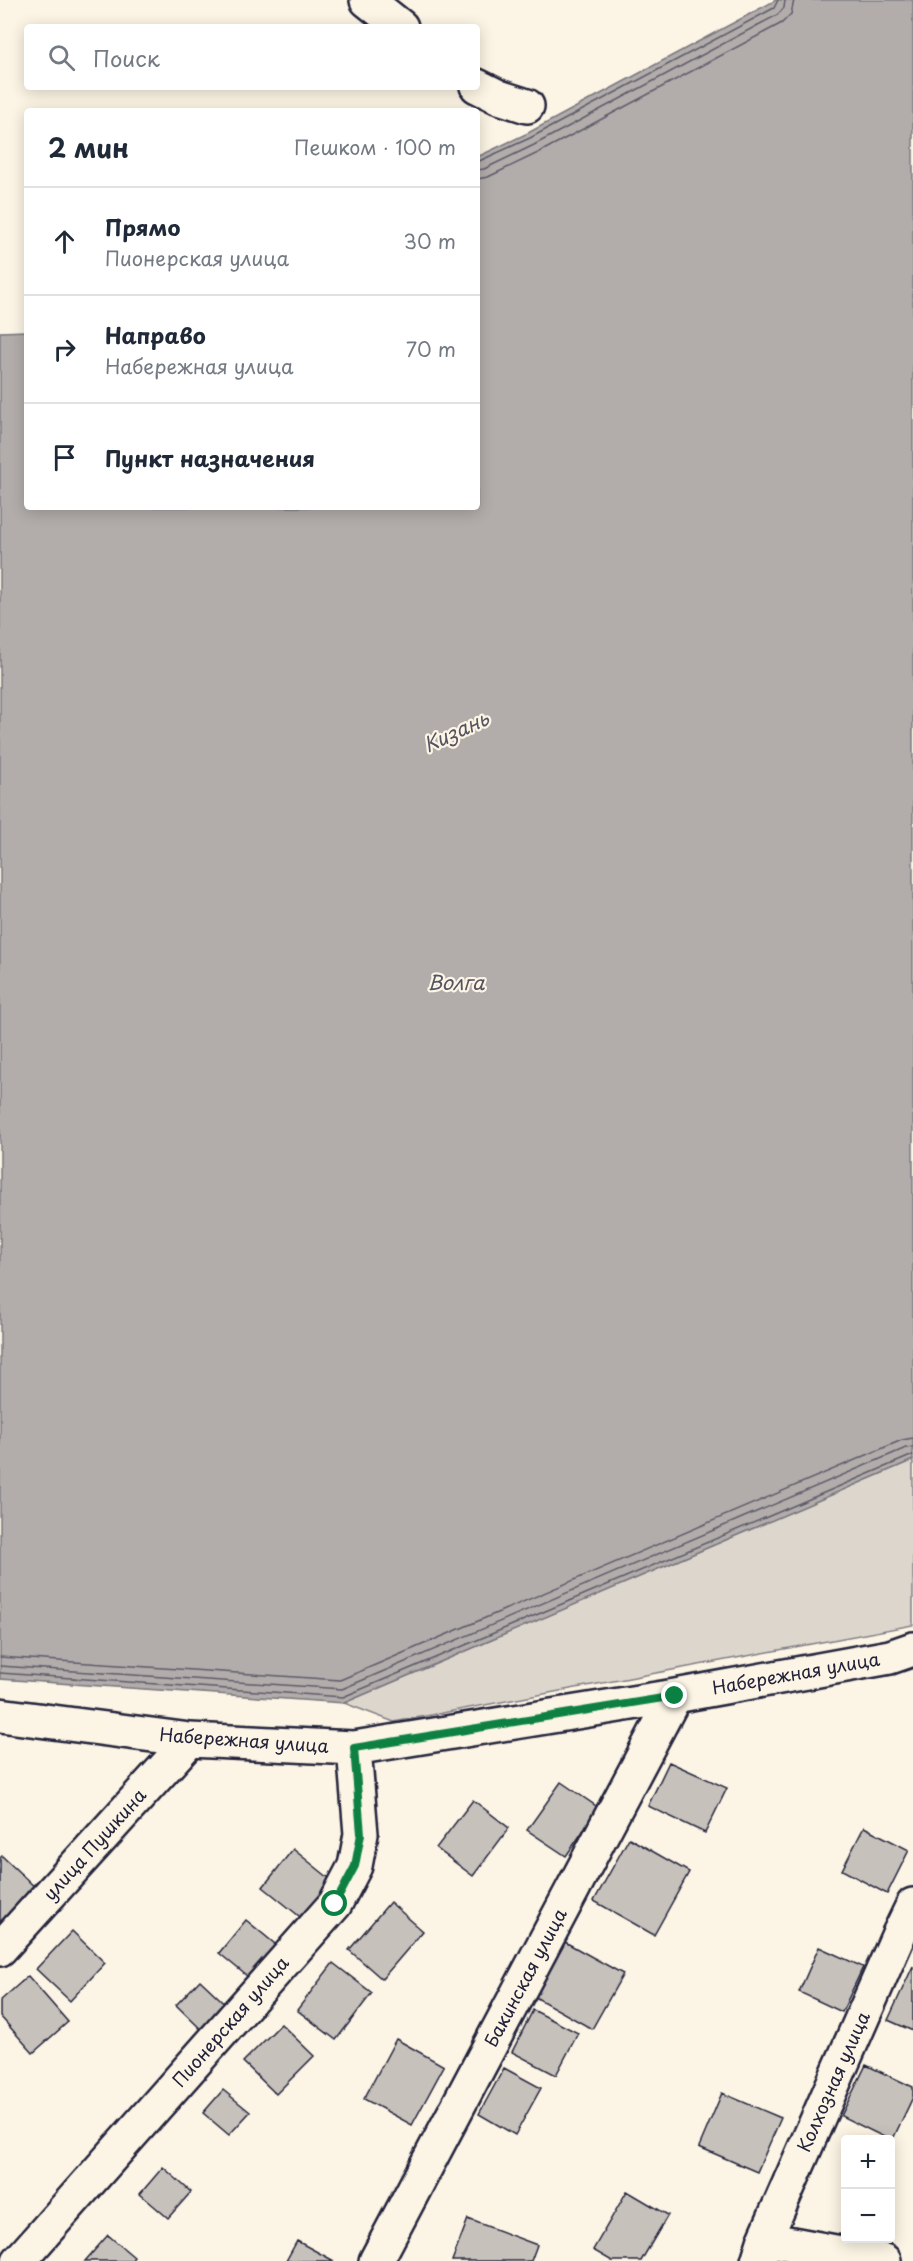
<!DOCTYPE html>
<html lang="ru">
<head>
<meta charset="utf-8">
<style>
	:root { --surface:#fff; --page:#f2f2f3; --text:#1f2937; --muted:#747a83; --line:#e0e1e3 }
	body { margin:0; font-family:"Playpen Sans",sans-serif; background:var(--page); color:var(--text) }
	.controls { position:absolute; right:18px; bottom:18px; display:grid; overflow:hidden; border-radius:6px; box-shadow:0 3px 15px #0003 }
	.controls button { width:54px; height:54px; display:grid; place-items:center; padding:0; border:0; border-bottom:2px solid var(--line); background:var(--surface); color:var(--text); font:30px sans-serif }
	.stop { position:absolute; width:18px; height:18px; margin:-14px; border:4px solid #0b8043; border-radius:50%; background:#fff }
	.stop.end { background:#0b8043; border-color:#fff; box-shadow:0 2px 6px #0008 }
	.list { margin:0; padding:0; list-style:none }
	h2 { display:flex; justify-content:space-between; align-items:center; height:78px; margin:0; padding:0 24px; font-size:26px }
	h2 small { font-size:20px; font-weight:400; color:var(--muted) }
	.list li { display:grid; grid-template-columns:39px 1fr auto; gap:18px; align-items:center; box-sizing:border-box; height:108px; padding:0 24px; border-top:2px solid var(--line) }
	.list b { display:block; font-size:22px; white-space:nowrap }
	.list p { margin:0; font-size:20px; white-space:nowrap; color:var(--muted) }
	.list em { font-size:20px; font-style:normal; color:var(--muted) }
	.icon { flex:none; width:33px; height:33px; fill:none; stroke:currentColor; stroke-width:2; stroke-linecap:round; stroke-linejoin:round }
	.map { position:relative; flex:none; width:913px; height:2261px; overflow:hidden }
	.search { position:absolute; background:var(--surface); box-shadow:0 3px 15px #0003; left:24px; top:24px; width:456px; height:66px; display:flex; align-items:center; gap:15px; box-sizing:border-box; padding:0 21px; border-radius:6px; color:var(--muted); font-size:22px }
	.panel { position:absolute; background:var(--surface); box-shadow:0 3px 15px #0003; left:24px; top:108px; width:456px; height:402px; border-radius:6px }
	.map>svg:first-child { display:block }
	.green { fill:#dcd6cc; stroke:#7f7c84; stroke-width:1.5 }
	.water { fill:#b2adab; stroke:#78757e; stroke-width:1.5 }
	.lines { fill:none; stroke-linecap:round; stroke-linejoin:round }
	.shore { stroke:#5c5a68; stroke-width:1.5 }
	.building { fill:#c6c1bb; stroke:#22223b; stroke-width:1.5 }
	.minor-casing { stroke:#22223b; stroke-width:38 }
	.minor { stroke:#fcf5e5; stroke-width:33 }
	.route { stroke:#0b8043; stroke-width:8 }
	.labels { text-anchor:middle; stroke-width:4.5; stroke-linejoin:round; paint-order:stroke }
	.street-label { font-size:18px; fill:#22223b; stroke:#fcf5e5 }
	.water-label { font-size:20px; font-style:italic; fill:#545362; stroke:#fcf5e5 }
</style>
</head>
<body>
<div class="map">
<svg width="913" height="2261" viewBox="0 0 913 2261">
	<rect width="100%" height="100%" fill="#fcf5e5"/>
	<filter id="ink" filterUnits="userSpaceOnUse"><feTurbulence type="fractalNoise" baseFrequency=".0167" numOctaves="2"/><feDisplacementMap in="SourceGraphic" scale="12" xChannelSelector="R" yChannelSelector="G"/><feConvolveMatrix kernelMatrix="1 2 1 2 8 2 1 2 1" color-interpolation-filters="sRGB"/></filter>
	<g filter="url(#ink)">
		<!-- green -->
		<path class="green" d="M 913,1460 L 913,1625 L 394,1722 L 344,1703 Z"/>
		<!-- water -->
		<path class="water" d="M 776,0 L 913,0 L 913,1460 L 344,1703 L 0,1679 L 0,332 L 27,331 L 27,507 L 477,507 L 477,157 L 528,133 Z"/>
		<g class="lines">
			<!-- shore -->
			<path class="shore" d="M 477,162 L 530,138 L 774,8 L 778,0
				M 477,170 L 484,169 L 534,145 L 777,15 L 784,8 L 785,0
				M 477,179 L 488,177 L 538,153 L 782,23 L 791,14 L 794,0
				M 0,1657 L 340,1680 L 902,1440 L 913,1438
				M 0,1666 L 342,1689 L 906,1448 L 913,1447
				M 0,1673 L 343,1697 L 913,1455"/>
		</g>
		<!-- building -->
		<path class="building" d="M 669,1762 L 727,1788 L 705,1833 L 648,1806 Z
			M 561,1782 L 599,1808 L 566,1856 L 527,1830 Z
			M 473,1800 L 509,1828 L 473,1876 L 436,1848 Z
			M 864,1827 L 909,1850 L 887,1894 L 842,1870 Z
			M 629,1838 L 689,1872 L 654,1935 L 594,1901 Z
			M 293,1849 L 334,1882 L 304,1920 L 263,1887 Z
			M 2,1856 L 38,1890 L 0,1928 L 0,1858 Z
			M 390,1902 L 423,1931 L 382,1979 L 349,1950 Z
			M 246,1920 L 280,1948 L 253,1981 L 219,1953 Z
			M 72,1931 L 105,1963 L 70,2001 L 36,1969 Z
			M 565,1942 L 623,1974 L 592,2029 L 535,1997 Z
			M 819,1947 L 863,1967 L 842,2012 L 799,1992 Z
			M 333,1963 L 372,1993 L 336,2040 L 297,2010 Z
			M 913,1966 L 913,2031 L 888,2020 Z
			M 28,1976 L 68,2022 L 33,2053 L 0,2016 L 0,2001 Z
			M 200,1980 L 235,2013 L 210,2038 L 176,2005 Z
			M 533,2010 L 578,2033 L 556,2075 L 512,2052 Z
			M 281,2024 L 314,2056 L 276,2094 L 243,2062 Z
			M 396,2039 L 444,2066 L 412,2125 L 364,2099 Z
			M 866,2065 L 913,2087 L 913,2097 L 892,2141 L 841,2116 Z
			M 504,2068 L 541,2088 L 515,2135 L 479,2114 Z
			M 223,2090 L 250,2112 L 229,2135 L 203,2113 Z
			M 722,2093 L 781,2118 L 757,2172 L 699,2147 Z
			M 163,2167 L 191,2192 L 168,2218 L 140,2194 Z
			M 627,2191 L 668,2215 L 641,2261 L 612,2261 L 593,2250 Z
			M 468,2219 L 537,2245 L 531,2261 L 452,2261 Z
			M 108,2235 L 134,2257 L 131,2261 L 85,2261 Z
			M 297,2241 L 334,2261 L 286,2261 Z"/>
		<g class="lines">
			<defs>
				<path id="minor" d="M 367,0 L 401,27
					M 477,86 L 499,97 L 527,106
					M 0,1715 L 190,1740 L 354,1748 L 675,1696 L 890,1657 L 913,1649
					M 0,1949 L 190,1740
					M 765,2239 L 884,2261
					M 19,2261 L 335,1904 L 355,1866 L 361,1834 L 354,1748
					M 376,2261 L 675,1696
					M 758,2261 L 765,2239 L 899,1934 L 913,1905"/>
			</defs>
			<!-- minor casing -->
			<use href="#minor" class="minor-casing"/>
			<!-- minor -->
			<use href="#minor" class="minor"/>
		</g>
	</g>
	<g class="lines" filter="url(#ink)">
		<!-- route -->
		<path class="route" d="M 335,1904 L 355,1866 L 361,1834 L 354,1748 L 675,1696"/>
	</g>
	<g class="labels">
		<!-- street labels -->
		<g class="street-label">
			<text transform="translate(796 1674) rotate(-10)" y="6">Набережная улица</text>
			<text transform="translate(244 1741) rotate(4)" y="6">Набережная улица</text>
			<text transform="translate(95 1845) rotate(-48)" y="6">улица Пушкина</text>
			<text transform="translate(526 1978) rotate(-62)" y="6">Бакинская улица</text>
			<text transform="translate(231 2022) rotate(-49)" y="6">Пионерская улица</text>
			<text transform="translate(834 2082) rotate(-66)" y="6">Колхозная улица</text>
		</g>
		<!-- water labels -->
		<g class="water-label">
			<text transform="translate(456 732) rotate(-25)" y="7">Кизань</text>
			<text x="456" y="990">Волга</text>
		</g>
	</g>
</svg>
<div class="controls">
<button>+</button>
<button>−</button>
</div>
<div class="stop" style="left:335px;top:1904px"></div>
<div class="stop end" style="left:675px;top:1696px"></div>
<div class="search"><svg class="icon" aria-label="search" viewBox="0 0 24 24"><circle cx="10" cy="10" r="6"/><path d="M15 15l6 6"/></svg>Поиск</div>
<section class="panel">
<h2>2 мин<small>Пешком · 100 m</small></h2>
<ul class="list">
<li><svg class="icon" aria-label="ahead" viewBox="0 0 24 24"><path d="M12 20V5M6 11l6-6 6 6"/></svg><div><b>Прямо</b><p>Пионерская улица</p></div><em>30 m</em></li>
<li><svg class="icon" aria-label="right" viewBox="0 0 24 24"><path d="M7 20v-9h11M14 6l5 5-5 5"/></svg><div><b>Направо</b><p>Набережная улица</p></div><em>70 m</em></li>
<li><svg class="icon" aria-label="arrive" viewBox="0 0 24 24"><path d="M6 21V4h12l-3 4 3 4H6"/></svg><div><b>Пункт назначения</b></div></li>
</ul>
</section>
</div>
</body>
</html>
